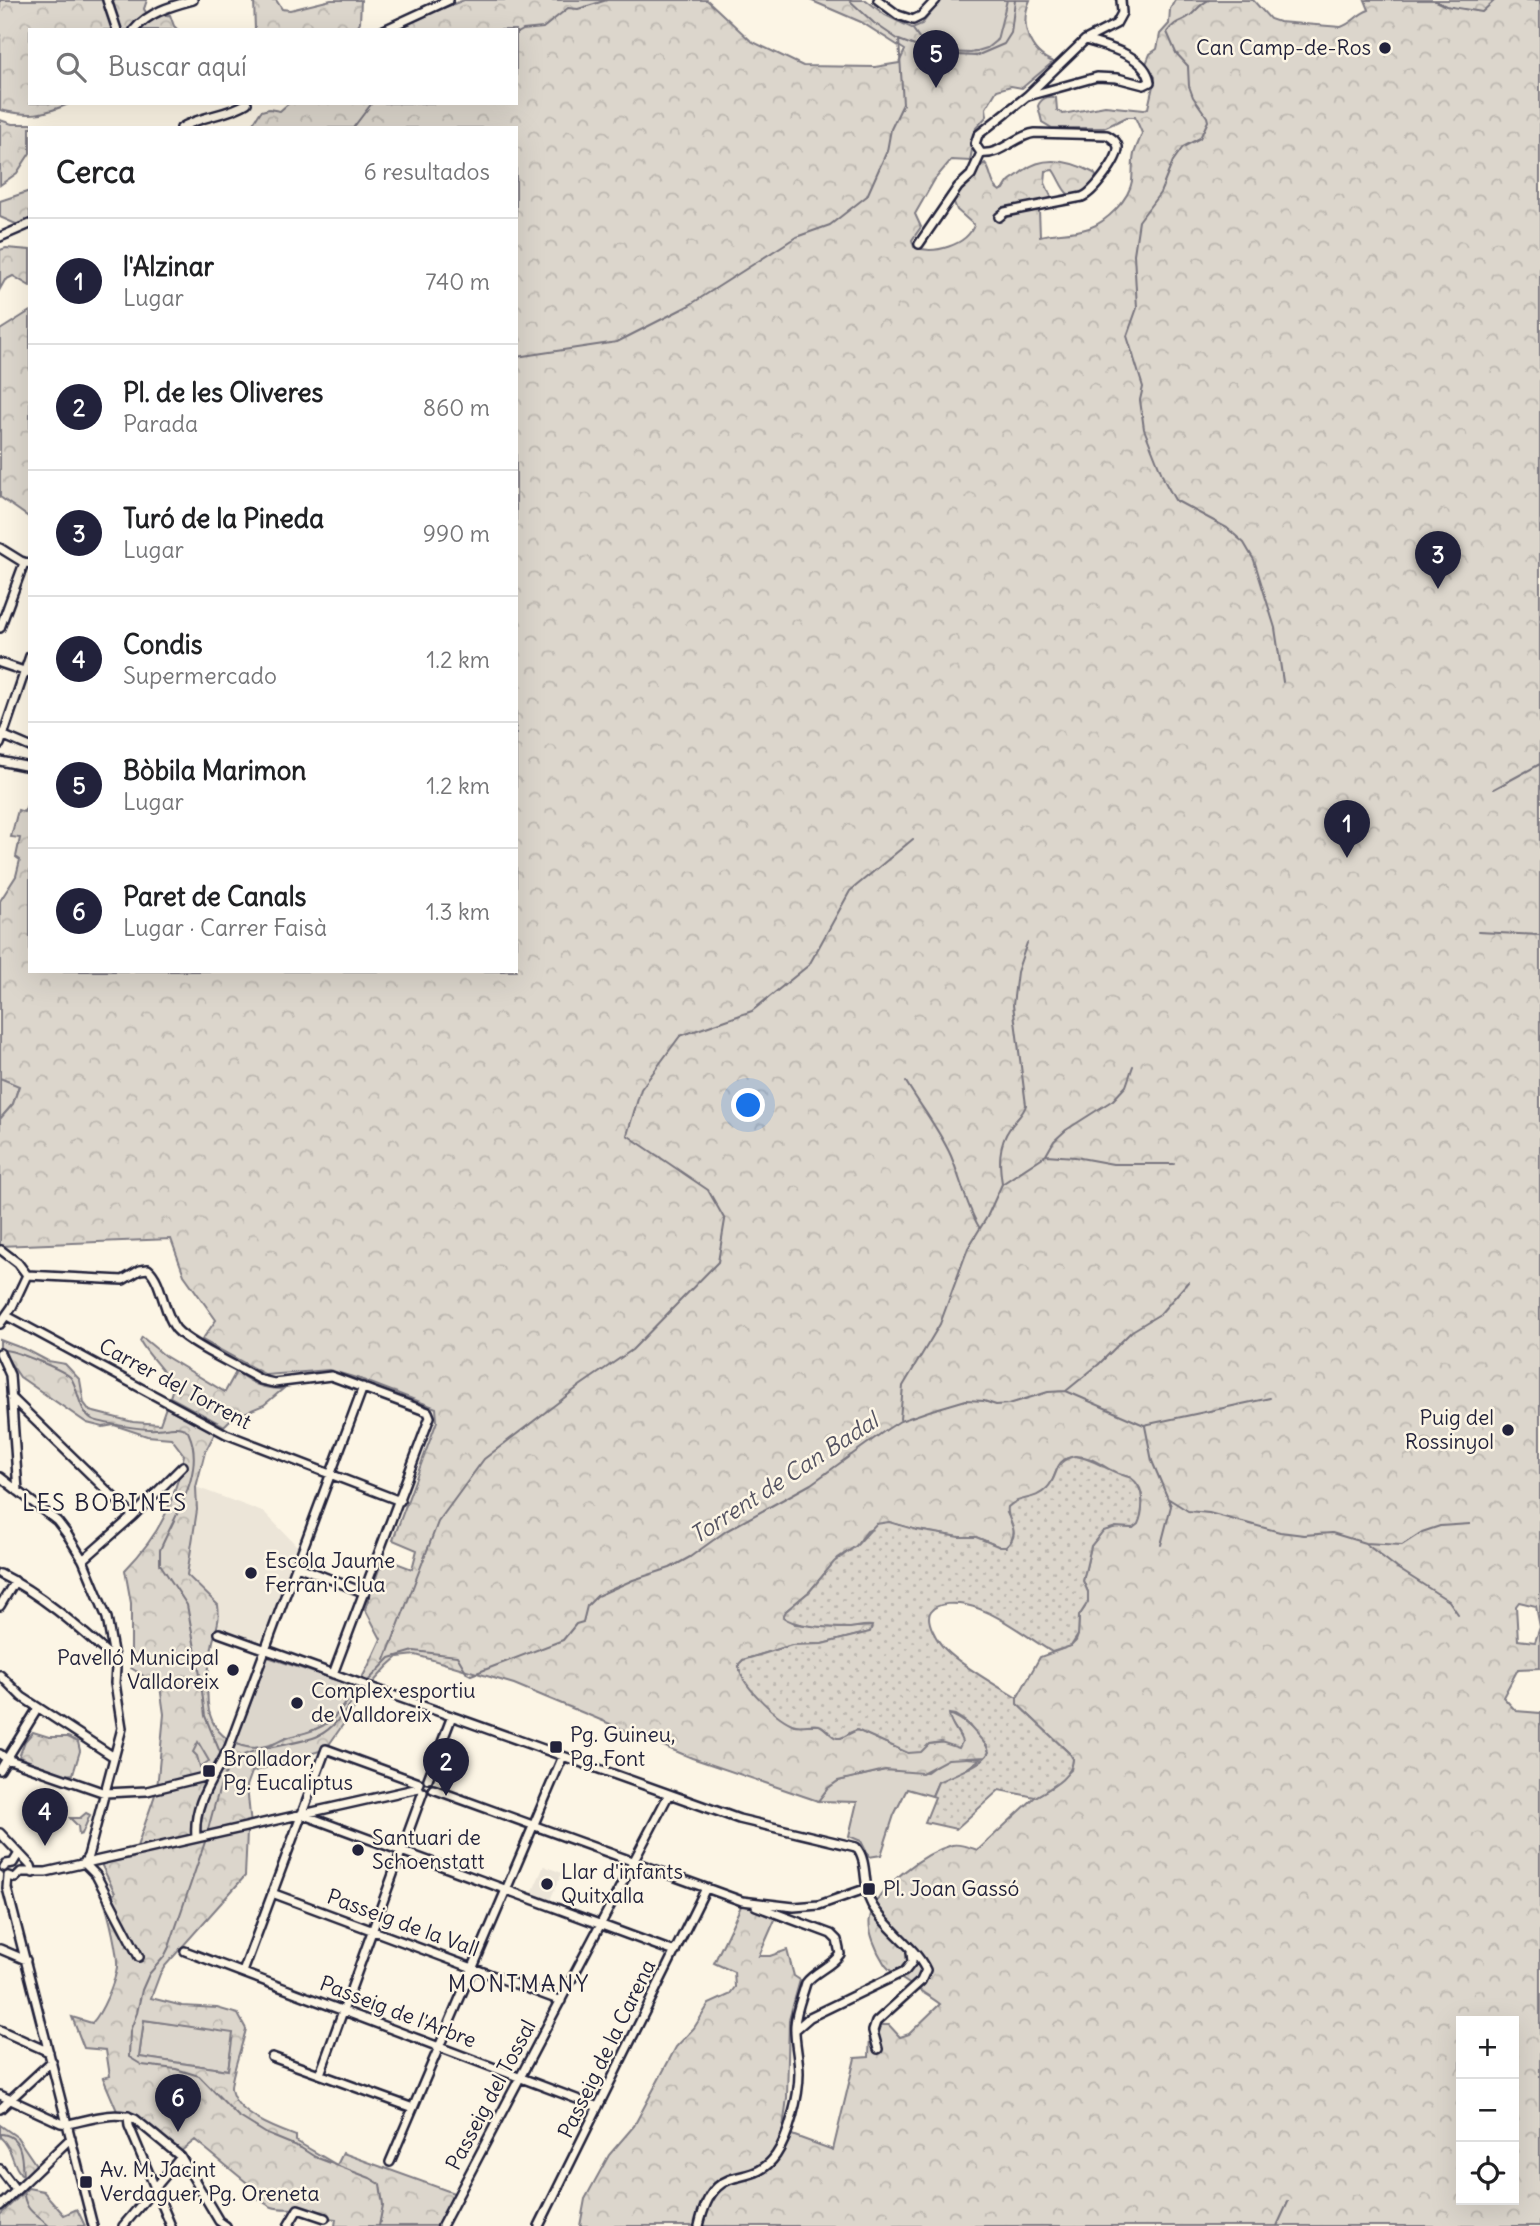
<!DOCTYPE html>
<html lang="es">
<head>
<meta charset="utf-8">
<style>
	:root { --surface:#fff; --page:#f2f2f2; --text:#202124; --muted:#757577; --line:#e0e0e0; --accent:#22223b }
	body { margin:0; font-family:Delius,sans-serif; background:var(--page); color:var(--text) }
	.controls { position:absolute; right:21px; bottom:21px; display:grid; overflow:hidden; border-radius:0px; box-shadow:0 7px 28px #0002 }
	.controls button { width:63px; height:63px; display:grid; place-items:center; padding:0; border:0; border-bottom:2px solid var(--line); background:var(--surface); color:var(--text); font:35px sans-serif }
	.you { position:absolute; left:749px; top:1106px; width:24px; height:24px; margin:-18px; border:5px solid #fff; border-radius:50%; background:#1a73e8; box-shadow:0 0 0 10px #1a73e833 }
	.badge { display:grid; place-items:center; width:46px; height:46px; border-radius:50%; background:var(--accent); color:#fff; font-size:23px; font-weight:700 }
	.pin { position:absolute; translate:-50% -58px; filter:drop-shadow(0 2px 4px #0008) }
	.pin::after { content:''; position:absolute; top:37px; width:24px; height:21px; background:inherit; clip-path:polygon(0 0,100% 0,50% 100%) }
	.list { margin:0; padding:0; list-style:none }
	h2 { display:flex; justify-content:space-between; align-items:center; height:91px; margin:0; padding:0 28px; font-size:30px }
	h2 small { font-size:23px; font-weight:400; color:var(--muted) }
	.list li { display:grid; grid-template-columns:46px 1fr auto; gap:21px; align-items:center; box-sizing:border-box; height:126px; padding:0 28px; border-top:2px solid var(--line) }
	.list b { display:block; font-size:26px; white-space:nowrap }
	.list p { margin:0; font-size:23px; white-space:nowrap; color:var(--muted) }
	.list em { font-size:23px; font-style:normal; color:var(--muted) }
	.icon { flex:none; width:38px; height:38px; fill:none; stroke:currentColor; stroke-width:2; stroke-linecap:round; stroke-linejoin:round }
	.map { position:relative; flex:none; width:1540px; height:2226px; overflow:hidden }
	.search { position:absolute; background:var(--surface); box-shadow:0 7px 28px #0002; left:28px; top:28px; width:490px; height:77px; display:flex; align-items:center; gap:18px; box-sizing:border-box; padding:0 24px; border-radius:0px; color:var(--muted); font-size:26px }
	.panel { position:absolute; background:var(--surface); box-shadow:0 7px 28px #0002; left:28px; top:126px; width:490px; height:847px; border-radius:0px }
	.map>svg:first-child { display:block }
	.built { fill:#ece5d8 }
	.grass { fill:#dcd6cc; stroke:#7f7c84; stroke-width:2 }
	.forest { fill:url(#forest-crowns); stroke:#7f7c84; stroke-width:2; fill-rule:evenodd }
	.park { fill:url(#park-tufts); stroke:#7f7c84; stroke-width:2 }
	.garden { fill:url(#garden-dots); stroke:#7f7c84; stroke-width:2 }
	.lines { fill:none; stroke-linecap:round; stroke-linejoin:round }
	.stream { stroke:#78757e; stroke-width:2 }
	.minor-casing { stroke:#22223b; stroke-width:12 }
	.minor { stroke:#fcf5e5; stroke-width:7 }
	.poi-dot { fill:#22223b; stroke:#fcf5e5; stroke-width:2.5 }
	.labels { text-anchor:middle; stroke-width:5; stroke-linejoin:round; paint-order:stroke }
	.poi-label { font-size:21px; fill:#22223b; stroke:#fcf5e5; text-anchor:start }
	.street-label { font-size:21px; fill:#22223b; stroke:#fcf5e5 }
	.water-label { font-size:23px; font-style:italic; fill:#545362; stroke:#fcf5e5 }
	.neighbourhood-label { font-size:23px; letter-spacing:2px; fill:#22223b; stroke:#fcf5e5 }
</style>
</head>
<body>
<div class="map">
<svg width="1540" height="2226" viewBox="0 0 1540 2226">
	<defs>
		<pattern id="forest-crowns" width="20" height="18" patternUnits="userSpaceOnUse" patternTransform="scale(1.75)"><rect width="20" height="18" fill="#dcd6cc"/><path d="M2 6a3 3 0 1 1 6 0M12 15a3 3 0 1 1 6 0" fill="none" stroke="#bcb7b0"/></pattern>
		<pattern id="park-tufts" width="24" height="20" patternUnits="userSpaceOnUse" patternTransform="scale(1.75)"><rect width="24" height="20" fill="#dcd6cc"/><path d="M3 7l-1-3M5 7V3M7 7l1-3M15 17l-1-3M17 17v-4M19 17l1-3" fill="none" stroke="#bcb7b0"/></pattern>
		<pattern id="garden-dots" width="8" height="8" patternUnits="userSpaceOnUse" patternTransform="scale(1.75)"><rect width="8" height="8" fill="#dcd6cc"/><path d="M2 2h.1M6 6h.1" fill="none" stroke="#bcb7b0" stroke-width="1.8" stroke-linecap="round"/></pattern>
	</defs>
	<rect width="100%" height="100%" fill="#fcf5e5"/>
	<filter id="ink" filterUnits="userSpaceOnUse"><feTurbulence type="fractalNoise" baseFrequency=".0143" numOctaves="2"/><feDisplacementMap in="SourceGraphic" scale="14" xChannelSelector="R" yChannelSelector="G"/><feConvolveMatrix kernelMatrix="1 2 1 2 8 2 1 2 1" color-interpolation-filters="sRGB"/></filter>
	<g filter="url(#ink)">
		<!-- built -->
		<path class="built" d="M 196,1487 L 265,1513 L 299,1548 L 265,1638 L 256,1641 L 218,1628 L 220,1622 L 187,1575 L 197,1510 Z
			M 544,1866 L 562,1873 L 549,1902 L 531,1895 Z"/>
		<!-- grass -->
		<path class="grass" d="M 941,0 L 1007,0 C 1005,13 1003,32 995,42 C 979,61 939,55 922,41 C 918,38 915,33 912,28 L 922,24 Z
			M 0,1077 L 19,1085 L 13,1104 L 0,1119 Z
			M 268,1657 L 356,1687 C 349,1697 342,1709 333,1718 C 322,1730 268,1748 251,1748 C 245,1748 241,1746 235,1743 Z
			M 953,1757 L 980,1759 L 958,1775 L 938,1782 L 932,1796 L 907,1789 L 894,1815 L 881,1855 L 869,1857 L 861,1841 L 849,1836 L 857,1802 L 818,1801 L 828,1788 L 838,1781 L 885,1770 L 927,1772 L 942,1761 Z
			M 144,2020 L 234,2032 L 228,2070 L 139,2057 Z"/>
		<!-- forest -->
		<path class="forest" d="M 0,0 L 147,0 L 144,9 L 148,16 L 170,15 L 174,26 L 178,30 L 30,30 L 30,103 L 71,103 C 43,115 31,117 0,110 Z
			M 254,0 L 276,0 L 282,9 L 290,10 L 331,0 L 361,0 L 360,22 L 356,30 L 255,30 Z
			M 464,0 L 707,0 L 751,41 L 803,66 L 875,67 L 899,63 L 905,50 L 861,22 L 810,0 L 866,0 L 885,15 L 912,28 L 920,39 L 930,46 L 946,52 L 971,53 L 987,48 L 997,40 L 1007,0 L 1030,0 C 1019,25 1029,52 1053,62 L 1022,88 L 1011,86 L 997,90 L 986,108 L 987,116 L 976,128 L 970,161 L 951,160 L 935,179 L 915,214 L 921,227 L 912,240 L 914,247 C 934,255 967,245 974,225 L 957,210 L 953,200 L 978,168 L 985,163 C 992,171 990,185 1000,191 L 1004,189 C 1012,175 1012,181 1023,171 C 1045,154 1071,161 1094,173 L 1096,176 C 1095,184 1092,186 1086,191 C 1066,208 1062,182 1053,170 L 1046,171 L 1045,183 L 1053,201 L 1039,210 L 1040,236 C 1056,232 1072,234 1089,228 C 1106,222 1129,200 1132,181 C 1133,172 1132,163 1134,154 C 1136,147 1140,140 1142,133 L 1135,117 L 1127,117 L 1104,128 L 1052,128 L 1042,122 L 1038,106 C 1041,98 1049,95 1056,98 L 1057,110 L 1063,114 L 1105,106 L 1144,110 L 1148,108 L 1155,77 L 1146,64 L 1150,54 L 1157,49 L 1160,34 L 1169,24 L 1170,9 L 1175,0 L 1253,0 L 1270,19 L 1279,22 L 1341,27 C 1353,23 1357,14 1369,10 L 1365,0 L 1540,0 L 1540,1668 L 1518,1669 L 1503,1697 L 1516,1711 L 1540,1713 L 1540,2226 L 580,2226 L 585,2199 L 609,2155 L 634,2126 L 676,2047 L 694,2028 L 709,2004 L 729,1995 L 735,1987 L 734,1972 L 714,1963 L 742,1904 L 777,1915 L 759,1956 L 770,1956 L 787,1950 L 794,1976 L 800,1980 L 789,2020 L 787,2098 L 783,2128 L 792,2135 L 833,2150 L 855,2058 L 869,2057 L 870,2033 L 880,2025 L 889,2025 L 900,2037 L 909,2034 L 940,2004 C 928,1994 890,1975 884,1963 C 877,1952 867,1930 870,1918 C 876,1887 924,1853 952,1845 C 960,1843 971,1848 978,1850 L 1035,1797 L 1053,1786 L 1071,1770 L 1073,1759 L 1070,1754 L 1017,1704 L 1017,1698 L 1040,1657 L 1071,1646 L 1076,1641 L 1078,1635 L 1079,1616 L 1085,1607 L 1088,1592 L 1083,1581 L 1091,1546 L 1103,1531 L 1116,1527 L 1133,1528 C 1143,1516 1148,1490 1132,1479 C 1126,1475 1118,1475 1112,1471 C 1099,1463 1084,1452 1068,1458 C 1055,1462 1056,1479 1048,1488 C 1037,1500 1021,1506 1007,1513 C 1014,1525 1018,1536 1006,1547 L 1000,1547 L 976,1537 L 959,1537 L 917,1530 L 889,1522 L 867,1531 L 856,1546 L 838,1558 L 810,1591 L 786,1611 L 795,1624 L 840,1628 L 873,1626 L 870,1632 L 822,1644 L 792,1645 L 743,1660 L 750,1687 L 772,1710 L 794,1725 L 820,1725 L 835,1737 L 841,1738 L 857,1730 L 908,1753 L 929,1744 L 947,1742 L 960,1736 L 949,1719 L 948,1714 C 962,1717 985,1738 989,1752 L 986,1757 L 948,1759 L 922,1773 L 885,1770 L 838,1781 L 828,1788 L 818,1801 L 692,1758 L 514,1684 L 416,1655 L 398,1657 L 388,1666 L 369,1687 L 326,1749 L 252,1772 L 247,1786 L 251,1826 L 247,1832 L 245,1876 L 165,1966 L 160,1974 L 151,1998 L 183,2006 L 217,2008 L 238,2014 L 246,2029 C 243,2043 231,2076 231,2088 C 233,2113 277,2129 296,2136 L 296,2141 L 337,2165 L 343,2153 L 454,2193 L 438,2226 L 335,2226 L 336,2219 C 323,2218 310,2210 297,2209 C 275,2208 274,2211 255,2196 L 257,2191 L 195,2140 L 180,2152 C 166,2139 137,2109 117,2111 L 103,2078 L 110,2076 L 106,2050 L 84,2048 L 72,2017 L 92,2023 C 102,2013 115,1982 117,1967 C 118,1954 109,1914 104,1902 L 115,1893 L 102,1866 L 103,1863 L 133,1858 L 157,1789 L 164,1714 L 160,1686 L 131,1668 L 131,1603 L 125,1570 C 161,1533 173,1505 184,1455 L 171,1438 L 147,1436 L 114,1425 L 103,1427 L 87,1423 L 20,1377 L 5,1355 L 0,1356 L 0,1340 L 27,1350 L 48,1361 L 65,1364 L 80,1380 L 84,1403 L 90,1411 L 133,1422 L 160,1424 L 166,1407 L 215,1433 L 205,1452 L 196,1487 L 197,1510 L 187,1575 L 218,1605 C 220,1621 217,1626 213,1641 C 209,1662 205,1690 209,1711 C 215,1737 240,1752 266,1747 C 273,1745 279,1741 286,1738 C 302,1733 316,1732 330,1721 C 351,1704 370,1664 381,1639 L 365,1609 L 383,1558 L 412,1569 L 417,1550 L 393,1540 L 437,1421 L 436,1408 L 360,1379 L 329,1370 L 266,1375 L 202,1340 L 216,1320 L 184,1275 L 171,1239 L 0,1246 L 0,1119 L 13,1104 L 19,1086 L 0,1078 L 0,901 L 16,876 L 20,860 L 16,857 L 20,838 L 11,837 L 18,810 L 24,812 L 27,805 L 30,805 L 30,971 L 516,971 L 516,128 L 250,128 L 261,111 L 269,109 L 280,111 L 289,103 L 516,103 L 516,30 L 397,30 L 413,20 ZM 1519,1602 L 1536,1606 L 1540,1627 L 1535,1642 L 1518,1640 L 1516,1606 ZM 144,2020 L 233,2033 L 228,2070 L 139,2057 ZM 1461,2021 L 1514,2021 L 1514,2200 L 1461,2200 Z
			M 0,120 L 12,124 L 36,124 L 38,128 L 30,128 L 30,153 L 17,173 L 0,185 Z
			M 30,191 L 30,219 L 18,225 L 0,217 L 0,201 Z
			M 6,248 L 30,250 L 30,286 L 13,276 L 5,280 L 0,289 L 0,250 Z
			M 30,311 L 30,518 L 0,497 L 0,330 Z
			M 142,1337 L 165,1356 L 225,1392 L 236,1372 C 254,1384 261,1389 283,1389 L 264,1405 L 232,1418 L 224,1426 L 170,1397 L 173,1388 C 166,1370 150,1359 140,1341 Z
			M 33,1732 L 49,1737 L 68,1737 L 78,1742 L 80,1751 L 73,1774 L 65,1775 L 19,1757 L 25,1741 Z
			M 86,1813 L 90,1815 L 82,1834 L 79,1835 L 78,1826 L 70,1818 L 80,1818 Z
			M 0,2125 L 17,2137 L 36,2165 L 25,2178 C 11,2167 14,2149 0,2137 Z
			M 28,2188 L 43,2191 L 64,2215 L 77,2209 L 85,2226 L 0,2226 L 0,2215 Z"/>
		<!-- park -->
		<path class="park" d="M 198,1742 L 209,1761 L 200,1767 L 197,1756 L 193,1752 Z"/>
		<!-- garden -->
		<path class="garden" d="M 1075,1456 C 1093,1459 1099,1465 1115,1472 C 1120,1475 1126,1476 1131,1478 C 1145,1487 1144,1511 1138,1524 L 1133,1528 L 1116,1527 L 1103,1531 L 1091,1546 L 1083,1581 L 1088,1592 L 1088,1602 L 1079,1616 L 1078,1635 L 1071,1646 L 1052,1652 C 1027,1637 994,1610 966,1605 C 956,1603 938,1602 931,1611 C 924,1620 938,1642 945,1649 C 958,1663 1000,1688 1017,1698 L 1017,1704 L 1070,1754 L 1073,1759 C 1072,1778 1050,1788 1035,1797 L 999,1790 L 956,1829 L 925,1822 L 935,1797 L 932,1796 L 938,1782 C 951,1775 982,1766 989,1752 L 987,1746 L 966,1722 L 955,1715 L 949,1714 C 950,1725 959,1732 962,1742 L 959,1748 L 941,1742 L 929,1744 L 921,1752 L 908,1753 L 857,1730 C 850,1731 844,1739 837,1738 C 829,1736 827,1727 819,1725 C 810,1723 801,1728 792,1724 C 776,1717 737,1682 739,1664 L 743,1660 L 792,1645 L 822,1644 L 870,1632 L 872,1626 C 865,1625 858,1627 850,1628 C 833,1628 795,1627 783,1617 L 786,1611 L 810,1591 L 834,1562 L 856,1546 L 876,1524 L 889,1522 L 917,1530 L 959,1537 L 976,1537 L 1000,1547 L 1006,1547 C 1024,1531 1005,1522 1008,1507 C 1020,1495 1034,1502 1047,1488 C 1060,1475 1052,1461 1075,1456 Z"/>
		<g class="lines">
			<!-- stream -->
			<path class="stream" d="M 849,0 L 874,23 L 899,40 L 936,54 L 976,56 L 1004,44 L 1011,33 L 1015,0
				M 1209,0 C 1200,4 1197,10 1191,15 C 1181,23 1177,19 1167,32 L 1176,53 L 1188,66 L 1189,86 L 1193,97 L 1207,117 L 1208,121 L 1200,138 L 1183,147 L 1173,161 L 1160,193 L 1139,221 L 1134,254 L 1137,308 L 1127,336 L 1143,387 L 1140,400 L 1144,429 L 1165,482 L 1175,500 L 1227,528 L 1244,543 L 1254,560 L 1275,628 L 1283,682
				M 1435,1 L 1446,6 L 1482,12 L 1495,0
				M 516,34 L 523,30 L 543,28 L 568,8 L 578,9 L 607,0
				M 353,128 L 372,103
				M 516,357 L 617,342 L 688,306 L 796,237 L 830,225 L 867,196 L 887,151 L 891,129 L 903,104 L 899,40
				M 1494,789 L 1540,764
				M 1478,932 L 1540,935
				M 906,1082 C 921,1107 939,1129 951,1156 C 961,1180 966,1205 979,1227
				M 1046,1155 L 1075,1157 L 1113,1164 L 1174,1164
				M 1002,1183 C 999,1164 998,1145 1010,1128 C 1016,1119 1023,1115 1026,1105 L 1013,1005 L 1017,972 L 1027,943
				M 3,1350 C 12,1349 66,1371 71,1378 C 79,1390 78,1410 92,1419 C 99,1423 146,1430 155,1429 C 164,1429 173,1425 182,1428 C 186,1429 188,1430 189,1434 C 206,1472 174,1516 160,1550 L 160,1564 L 187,1605 L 200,1675 L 205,1716 L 222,1757
				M 1066,1391 L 1099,1364 L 1132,1331 L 1160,1314 L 1188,1282
				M 900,1419 L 903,1386 L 940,1324 L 968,1248 L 987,1217 L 1002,1184 L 1046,1155 L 1054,1141 L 1066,1130 L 1113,1100 L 1126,1086 L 1133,1066
				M 1145,1426 L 1152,1461 L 1171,1506 L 1161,1545
				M 1169,1499 L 1188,1511 L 1209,1513 L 1280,1532 L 1304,1535 L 1332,1533 L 1365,1543 L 1402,1545 L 1422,1532 L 1440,1526 L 1470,1524
				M 1366,1544 L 1397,1568 L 1449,1601 L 1458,1614
				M 385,1660 L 438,1522 L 484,1459 L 581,1385 L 632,1350 L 718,1262 L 725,1220 L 708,1190 L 627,1135 L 641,1089 L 680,1036 L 752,1011 L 809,965 L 850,891 L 913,839
				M 365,1684 L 390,1658 L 414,1651 L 457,1656 L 467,1673 L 471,1675 L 563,1640 L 576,1624 L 583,1622 L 587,1606 L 597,1596 L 633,1580 L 670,1568 L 690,1557 L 726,1531 L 811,1484 L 886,1430 L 900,1421 L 932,1410 L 966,1400 L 984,1401 L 996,1405 L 1009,1404 L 1048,1392 L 1066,1391 L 1144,1425 L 1270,1398
				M 207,1833 C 212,1815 221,1776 232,1762 C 244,1748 298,1745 318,1736 C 337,1727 350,1704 362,1688
				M 206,1839 L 169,1947 L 164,1957 L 149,1974 L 142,1990 L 137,2013 L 130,2031 L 129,2057 L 142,2065 L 176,2069 L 199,2076 L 238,2116 L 267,2134 L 301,2148 L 315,2157 L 370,2178 L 380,2184 L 383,2205 L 379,2226
				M 0,2134 C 24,2135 22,2161 23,2180
				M 23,2189 C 25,2212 34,2212 49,2226
				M 1277,2226 L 1288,2202"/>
			<defs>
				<path id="minor" d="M 107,0 L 117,30
					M 878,0 L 898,15 L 913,20 L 921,16 L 936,0
					M 134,30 C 149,12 171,6 193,0
					M 384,30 L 449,0
					M 1028,96 L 1097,77 L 1117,78 L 1144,85 L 1150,82 C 1146,55 1107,47 1085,40
					M 181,128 C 201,115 227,116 247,103
					M 981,153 C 1000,156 1016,135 1035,133 L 1107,135 C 1112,138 1117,141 1118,147 C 1119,159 1093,193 1082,197 L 1005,212 L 999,217
					M 981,153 L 975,144 L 978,135 L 1027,96 L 1085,40 L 1116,24 L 1122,13 L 1121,0
					M 0,237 L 30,224
					M 919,244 L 958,187 L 971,175 L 981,153
					M 0,548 L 21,561 L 30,564
					M 0,628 L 24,563
					M 0,663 L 30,673
					M 2,735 L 30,747
					M 0,744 L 30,656
					M 0,761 L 30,767
					M 1,1250 L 18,1263 L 27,1275
					M 27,1275 L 123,1280 L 140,1270 L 148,1269 C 162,1280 163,1313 176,1329 C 189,1344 241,1368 261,1380 L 274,1383 L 331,1376 L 428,1412 L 430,1417 L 333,1674
					M 7,1316 L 226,1434 L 400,1501
					M 0,1324 L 12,1307 L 27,1275
					M 0,1353 L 10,1375 L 18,1491
					M 11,1397 L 133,1516
					M 0,1477 L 57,1521 L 67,1534 L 83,1560 L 107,1618 L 116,1668 L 115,1683 L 122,1728 L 88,1856 L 84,1863 L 96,1875 L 139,1957
					M 83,1560 L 133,1516 L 183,1466
					M 297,1566 L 365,1593
					M 0,1574 C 43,1595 79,1628 114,1659
					M 0,1606 L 15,1581
					M 219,1633 L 739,1819 L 856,1847 C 869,1862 862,1887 872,1905 C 886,1929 914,1945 926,1970 L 921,1981 L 876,2022 L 873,2031 L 878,2049
					M 0,1675 L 22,1697 L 114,1757
					M 0,1754 L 7,1759 L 105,1793 L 147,1791 L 212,1775
					M 0,1770 L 38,1708
					M 428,1779 L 452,1716
					M 433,1789 L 742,1901 L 794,1907 L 819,1905 L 865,1889
					M 301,1814 L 675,1952
					M 0,1833 L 31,1866 L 33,1873
					M 196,1837 C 193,1800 215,1778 229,1747 L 363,1387
					M 4,1867 L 6,1864 L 13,1863 L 19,1853
					M 8,1876 L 15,1878 L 21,1872 L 46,1872 L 419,1788
					M 8,1876 L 7,1888 L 93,2226
					M 272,1893 L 561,2001
					M 0,1949 L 26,1960
					M 185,1951 L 598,2107
					M 243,1972 L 326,1749 L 419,1783
					M 0,2030 L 49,2052
					M 795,2030 L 810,2017 L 905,1971 L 912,1962 L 911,1952
					M 272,2057 L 413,2108
					M 320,2074 L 423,1792
					M 0,2095 L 61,2123 L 68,2124 C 88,2120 114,2110 135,2119 L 181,2157 L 219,2221 L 226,2226
					M 0,2109 L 52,2061
					M 128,2116 L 129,2126 L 171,2226
					M 390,2162 L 563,1756
					M 0,2169 L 16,2190
					M 0,2206 L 71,2138
					M 123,2226 L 181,2157
					M 288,2226 L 298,2209 L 325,2218
					M 442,2226 L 669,1794
					M 539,2226 L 706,1888
					M 699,2226 C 715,2155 750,2193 776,2155 C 789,2136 799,2097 799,2073 C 799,2057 794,2041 795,2025 C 796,2011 802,1997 806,1983 C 815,1971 831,1967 840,1954 L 837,1940 L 831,1934 L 756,1906"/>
			</defs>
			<!-- minor casing -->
			<use href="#minor" class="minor-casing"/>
			<!-- minor -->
			<use href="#minor" class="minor"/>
		</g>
	</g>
	<!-- markers -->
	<g class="poi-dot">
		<circle cx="1385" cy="48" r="7"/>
		<circle cx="1508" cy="1430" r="7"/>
		<circle cx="251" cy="1573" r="7"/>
		<circle cx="233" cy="1670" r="7"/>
		<circle cx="297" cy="1703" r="7"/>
		<rect x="549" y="1740" width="14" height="14" rx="3.5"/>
		<rect x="202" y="1764" width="14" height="14" rx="3.5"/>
		<circle cx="358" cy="1850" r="7"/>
		<circle cx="547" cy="1884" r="7"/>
		<rect x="862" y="1882" width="14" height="14" rx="3.5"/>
		<rect x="79" y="2175" width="14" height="14" rx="3.5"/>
	</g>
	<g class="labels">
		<!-- poi labels -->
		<g class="poi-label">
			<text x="1371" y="55" text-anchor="end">Can Camp-de-Ros</text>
			<text x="1494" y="1425" text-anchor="end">Puig del<tspan x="1494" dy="24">Rossinyol</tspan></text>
			<text x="265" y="1568">Escola Jaume<tspan x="265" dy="24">Ferran i Clua</tspan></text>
			<text x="219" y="1665" text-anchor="end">Pavelló Municipal<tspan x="219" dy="24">Valldoreix</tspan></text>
			<text x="311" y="1698">Complex esportiu<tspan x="311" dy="24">de Valldoreix</tspan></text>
			<text x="570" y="1742">Pg. Guineu,<tspan x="570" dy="24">Pg. Font</tspan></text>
			<text x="223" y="1766">Brollador,<tspan x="223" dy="24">Pg. Eucaliptus</tspan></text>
			<text x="372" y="1845">Santuari de<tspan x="372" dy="24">Schoenstatt</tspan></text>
			<text x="561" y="1879">Llar d'infants<tspan x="561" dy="24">Quitxalla</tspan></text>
			<text x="883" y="1896">Pl. Joan Gassó</text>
			<text x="100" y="2177">Av. M. Jacint<tspan x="100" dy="24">Verdaguer, Pg. Oreneta</tspan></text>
		</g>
		<!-- street labels -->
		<g class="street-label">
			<text transform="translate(175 1384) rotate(28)" y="7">Carrer del Torrent</text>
			<text transform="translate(403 1923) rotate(20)" y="7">Passeig de la Vall</text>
			<text transform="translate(398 2012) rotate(21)" y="7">Passeig de l'Arbre</text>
			<text transform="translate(607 2049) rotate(-64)" y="7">Passeig de la Carena</text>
			<text transform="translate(491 2095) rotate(-62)" y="7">Passeig del Tossal</text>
		</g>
		<!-- water labels -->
		<g class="water-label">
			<text transform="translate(784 1478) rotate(-33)" y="8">Torrent de Can Badal</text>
		</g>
		<!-- neighbourhood labels -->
		<g class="neighbourhood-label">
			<text x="105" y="1511">LES BOBINES</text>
			<text x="519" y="1992">MONTMANY</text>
		</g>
	</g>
</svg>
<div class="controls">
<button>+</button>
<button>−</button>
<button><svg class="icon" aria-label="locate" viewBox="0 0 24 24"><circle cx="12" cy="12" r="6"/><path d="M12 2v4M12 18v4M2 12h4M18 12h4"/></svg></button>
</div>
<div class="you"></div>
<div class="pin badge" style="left:1347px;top:858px">1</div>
<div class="pin badge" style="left:446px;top:1796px">2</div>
<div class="pin badge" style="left:1438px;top:589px">3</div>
<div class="pin badge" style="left:45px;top:1846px">4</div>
<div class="pin badge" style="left:936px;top:88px">5</div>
<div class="pin badge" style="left:178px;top:2132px">6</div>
<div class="search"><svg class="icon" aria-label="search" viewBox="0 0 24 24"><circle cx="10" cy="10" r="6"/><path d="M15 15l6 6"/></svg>Buscar aquí</div>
<section class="panel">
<h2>Cerca<small>6 resultados</small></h2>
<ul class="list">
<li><span class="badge">1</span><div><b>l'Alzinar</b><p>Lugar</p></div><em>740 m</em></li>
<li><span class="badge">2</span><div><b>Pl. de les Oliveres</b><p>Parada</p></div><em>860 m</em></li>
<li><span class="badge">3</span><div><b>Turó de la Pineda</b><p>Lugar</p></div><em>990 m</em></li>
<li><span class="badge">4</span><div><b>Condis</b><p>Supermercado</p></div><em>1.2 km</em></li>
<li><span class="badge">5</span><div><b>Bòbila Marimon</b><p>Lugar</p></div><em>1.2 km</em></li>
<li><span class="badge">6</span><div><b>Paret de Canals</b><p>Lugar · Carrer Faisà</p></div><em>1.3 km</em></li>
</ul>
</section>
</div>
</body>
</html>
